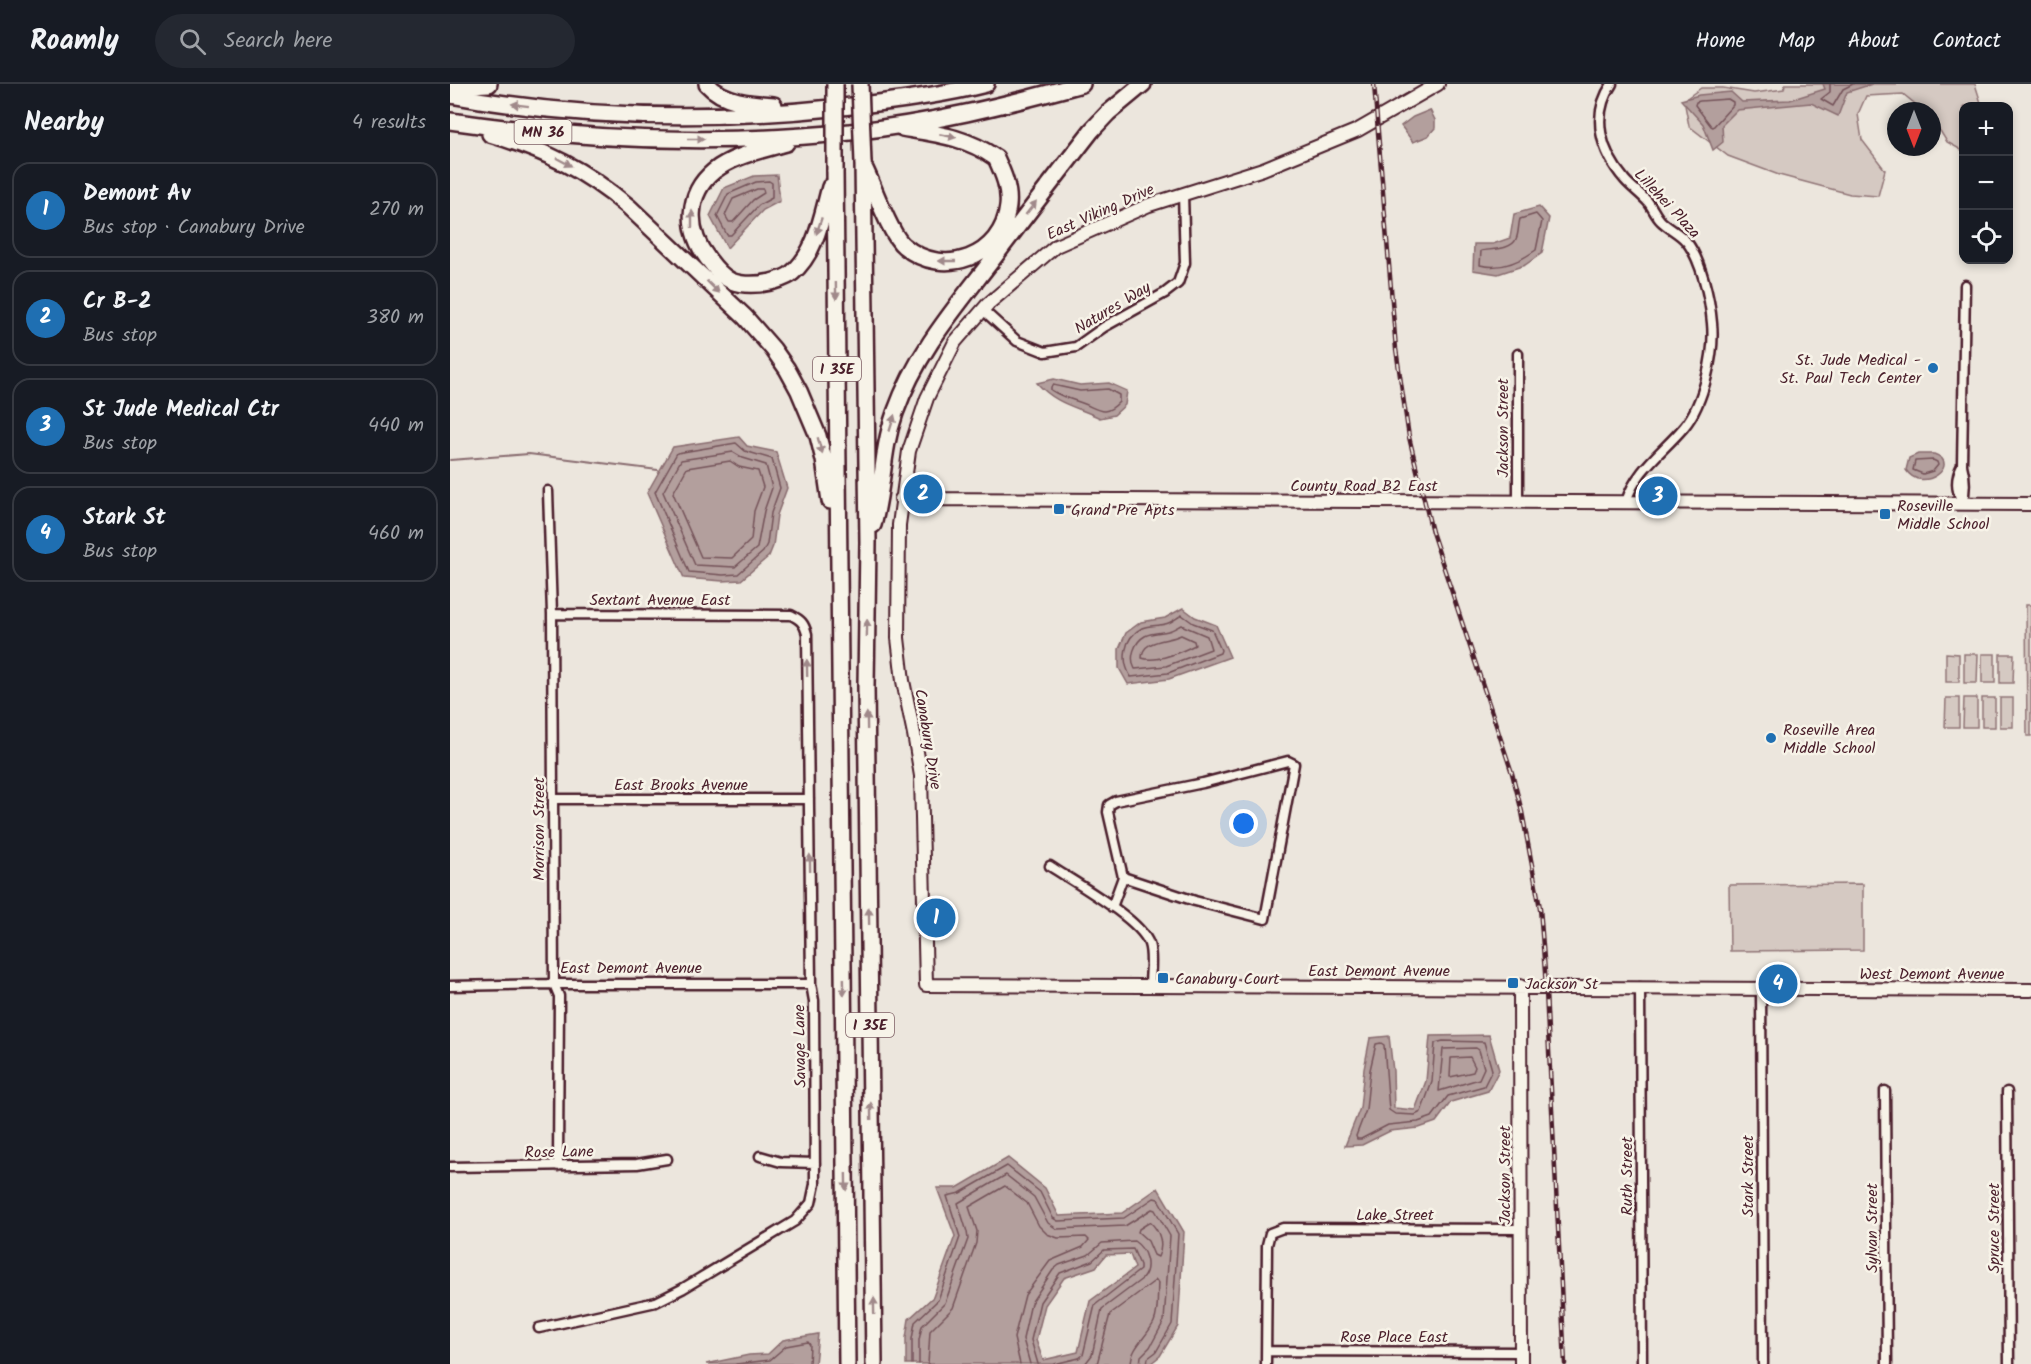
<!DOCTYPE html>
<html lang="en">
<head>
<meta charset="utf-8">
<style>
	:root { --surface:#171b24; --page:#242831; --text:#f1f3f6; --muted:#9ea1a6; --line:#363941; --accent:#1f6fb2 }
	body { margin:0; font-family:Kalam,sans-serif; background:var(--page); color:var(--text) }
	.controls { position:absolute; right:18px; top:18px; display:grid; overflow:hidden; border-radius:12px; box-shadow:0 3px 9px #0003 }
	.controls button { width:54px; height:54px; display:grid; place-items:center; padding:0; border:0; border-bottom:2px solid var(--line); background:var(--surface); color:var(--text); font:30px sans-serif }
	.compass { position:absolute; left:1437px; top:18px; width:54px; height:54px; border-radius:50%; background:var(--surface); box-shadow:0 3px 9px #0003; rotate:180deg }
	.you { position:absolute; left:794px; top:740px; width:21px; height:21px; margin:-15px; border:4px solid #fff; border-radius:50%; background:#1a73e8; box-shadow:0 0 0 9px #1a73e833 }
	.badge { display:grid; place-items:center; width:39px; height:39px; border-radius:50%; background:var(--accent); color:#fff; font-size:20px; font-weight:700 }
	.pin { position:absolute; translate:-50% -50%; border:3px solid #fff; box-shadow:0 2px 6px #0006 }
	.list { margin:0; padding:0; list-style:none }
	h2 { display:flex; justify-content:space-between; align-items:center; height:78px; margin:0; padding:0 24px; font-size:26px }
	h2 small { font-size:20px; font-weight:400; color:var(--muted) }
	.list li { display:grid; grid-template-columns:39px 1fr auto; gap:18px; align-items:center; box-sizing:border-box; height:96px; margin:0 12px 12px; padding:0 12px; border:2px solid var(--line); border-radius:18px }
	.list b { display:block; font-size:22px; white-space:nowrap }
	.list p { margin:0; font-size:20px; white-space:nowrap; color:var(--muted) }
	.list em { font-size:20px; font-style:normal; color:var(--muted) }
	.icon { flex:none; width:33px; height:33px; fill:none; stroke:currentColor; stroke-width:2; stroke-linecap:round; stroke-linejoin:round }
	.map { position:relative; flex:none; width:1581px; height:1280px; overflow:hidden }
	header { display:flex; align-items:center; gap:36px; box-sizing:border-box; height:84px; padding:0 30px; background:var(--surface); border-bottom:2px solid var(--line) }
	header strong { font-size:28px }
	nav { display:flex; gap:33px; margin-inline-start:auto; font-size:21px }
	.search { width:420px; height:54px; background:var(--page); display:flex; align-items:center; gap:15px; box-sizing:border-box; padding:0 21px; border-radius:33px; color:var(--muted); font-size:22px }
	main { display:flex }
	aside { flex:1; background:var(--surface) }
	.map>svg:first-child { display:block }
	.green { fill:#d5c9c2; stroke:#907476; stroke-width:1.5 }
	.water { fill:#b39f9d; stroke:#896c6f; stroke-width:1.5; fill-rule:evenodd }
	.lines { fill:none; stroke-linecap:round; stroke-linejoin:round }
	.shore { stroke:#745259; stroke-width:1.5 }
	.stream { stroke:#896c6f; stroke-width:2 }
	.street-casing { stroke:#4a1f2b; stroke-width:13 }
	.secondary-casing { stroke:#4a1f2b; stroke-width:16 }
	.highway-casing { stroke:#4a1f2b; stroke-width:20 }
	.street { stroke:#f7f3e8; stroke-width:8 }
	.secondary { stroke:#f7f3e8; stroke-width:12 }
	.highway { stroke:#f7f3e8; stroke-width:15 }
	.rail-casing { stroke:#4a1f2b; stroke-width:4.5 }
	.rail { stroke:#f7f3e8; stroke-width:2; stroke-dasharray:7; stroke-linecap:butt }
	.highway-bridge-casing { stroke:#4a1f2b; stroke-width:20; stroke-linecap:butt }
	.highway-bridge { stroke:#f7f3e8; stroke-width:15 }
	.oneway { fill:#a0898a }
	.poi-dot { fill:#1f6fb2; stroke:#f7f3e8; stroke-width:2 }
	.labels { text-anchor:middle; stroke-width:5; stroke-linejoin:round; paint-order:stroke }
	.shield { fill:#f7f3e8; stroke:#7e5f64; stroke-width:1.5 }
	.shield-label { font-size:15px; font-weight:bold; fill:#4a1f2b }
	.street-label { font-size:16px; fill:#4a1f2b; stroke:#f7f3e8 }
	.poi-label { font-size:16px; fill:#4a1f2b; stroke:#f7f3e8; text-anchor:start }
</style>
</head>
<body>
<header>
<strong>Roamly</strong>
<div class="search"><svg class="icon" aria-label="search" viewBox="0 0 24 24"><circle cx="10" cy="10" r="6"/><path d="M15 15l6 6"/></svg>Search here</div>
<nav><a>Home</a><a>Map</a><a>About</a><a>Contact</a></nav>
</header>
<main>
<aside>
<h2>Nearby<small>4 results</small></h2>
<ul class="list">
<li><span class="badge">1</span><div><b>Demont Av</b><p>Bus stop · Canabury Drive</p></div><em>270 m</em></li>
<li><span class="badge">2</span><div><b>Cr B-2</b><p>Bus stop</p></div><em>380 m</em></li>
<li><span class="badge">3</span><div><b>St Jude Medical Ctr</b><p>Bus stop</p></div><em>440 m</em></li>
<li><span class="badge">4</span><div><b>Stark St</b><p>Bus stop</p></div><em>460 m</em></li>
</ul>
</aside>
<div class="map">
<svg width="1581" height="1280" viewBox="0 0 1581 1280">
	<rect width="100%" height="100%" fill="#ece6dd"/>
	<filter id="ink" filterUnits="userSpaceOnUse"><feTurbulence type="fractalNoise" baseFrequency=".0167" numOctaves="2"/><feDisplacementMap in="SourceGraphic" scale="12" xChannelSelector="R" yChannelSelector="G"/><feConvolveMatrix kernelMatrix="1 2 1 2 8 2 1 2 1" color-interpolation-filters="sRGB"/></filter>
	<g filter="url(#ink)">
		<!-- green -->
		<path class="green" d="M 1335,0 L 1525,0 L 1532,22 L 1514,22 L 1513,67 L 1497,58 L 1482,34 L 1482,27 L 1474,27 L 1453,10 L 1416,12 L 1408,30 L 1412,56 L 1435,86 L 1428,112 L 1400,110 L 1329,91 L 1278,72 L 1239,42 L 1234,16 L 1251,4 L 1273,4 L 1304,9 L 1334,5 Z
			M 1576,521 L 1581,521 L 1581,652 L 1577,652 Z
			M 1496,569 L 1509,570 L 1509,598 L 1496,598 Z
			M 1514,570 L 1528,570 L 1527,599 L 1514,599 Z
			M 1532,570 L 1545,570 L 1545,599 L 1532,599 Z
			M 1550,570 L 1564,570 L 1563,599 L 1550,599 Z
			M 1496,614 L 1509,614 L 1509,643 L 1495,643 Z
			M 1514,614 L 1527,614 L 1527,643 L 1513,643 Z
			M 1532,614 L 1545,614 L 1545,643 L 1532,643 Z
			M 1550,614 L 1563,614 L 1563,643 L 1550,643 Z
			M 1413,800 L 1413,866 L 1280,867 L 1279,801 Z"/>
		<!-- water -->
		<path class="water" d="M 1373,0 L 1422,0 L 1397,8 L 1388,32 L 1361,19 L 1287,26 L 1272,41 L 1273,58 L 1263,66 L 1253,40 L 1231,16 L 1249,11 L 1281,8 L 1292,18 L 1340,16 L 1375,5 Z
			M 980,26 L 985,36 L 985,44 L 978,52 L 963,58 L 951,42 L 963,33 Z
			M 327,91 L 330,117 L 313,126 L 277,164 L 260,132 L 274,104 L 304,92 Z
			M 1089,123 L 1099,134 L 1092,169 L 1075,181 L 1048,190 L 1023,186 L 1024,160 L 1043,160 L 1060,154 L 1064,130 Z
			M 604,295 L 630,301 L 659,299 L 677,307 L 675,321 L 664,331 L 650,334 C 625,322 607,321 587,299 Z
			M 289,353 L 297,362 L 326,368 L 337,404 L 327,431 L 323,462 L 319,472 L 291,496 L 273,497 L 234,494 L 197,409 L 223,363 Z
			M 1484,370 C 1513,380 1472,411 1456,386 L 1459,374 L 1468,370 Z
			M 733,524 L 745,533 L 766,541 L 780,573 L 719,595 L 678,600 L 669,584 L 669,565 L 676,549 L 691,538 L 715,534 Z
			M 1039,951 L 1049,986 L 1038,1007 L 1001,1018 L 986,1038 L 969,1044 L 940,1047 L 912,1061 L 895,1062 L 910,1024 L 914,985 L 920,954 L 939,952 L 943,987 L 944,1024 L 965,1026 L 976,997 L 980,952 Z
			M 558,1074 L 595,1104 L 609,1132 L 672,1129 L 708,1104 L 734,1148 L 728,1242 L 710,1272 L 700,1280 L 456,1280 L 456,1254 L 459,1235 L 483,1213 L 505,1152 L 487,1104 L 507,1104 ZM 680,1170 L 685,1184 L 640,1217 L 628,1268 L 593,1276 L 586,1256 L 595,1221 L 614,1194 L 646,1183 L 656,1171 Z
			M 368,1250 L 365,1280 L 256,1280 L 299,1271 L 318,1270 L 333,1256 Z"/>
		<g class="lines">
			<!-- shore -->
			<path class="shore" d="M 1380,0 L 1380,8 L 1371,15 L 1383,22 L 1393,5 L 1403,0
				M 1278,15 L 1283,18 L 1283,21 L 1263,43 L 1261,42 L 1245,21 L 1246,18 L 1250,17 Z
				M 319,97 L 322,99 L 322,114 L 309,121 L 281,151 L 277,151 L 267,132 L 278,110 L 306,98 Z
				M 307,105 L 313,105 L 314,109 L 303,116 L 283,138 L 279,138 L 275,131 L 283,115 Z
				M 1086,130 L 1092,137 L 1086,166 C 1069,178 1050,186 1030,181 L 1031,167 C 1040,165 1062,166 1066,155 C 1069,149 1068,141 1070,135 Z
				M 603,301 L 630,307 L 658,305 L 669,311 L 669,318 C 654,334 648,325 632,319 C 620,315 612,313 601,306 L 601,303 Z
				M 286,359 L 295,367 L 322,375 L 330,404 L 321,429 L 317,460 L 313,468 L 288,490 L 273,491 L 239,488 L 205,408 L 227,369 Z
				M 283,368 L 293,374 L 316,381 L 322,404 L 314,427 L 307,464 L 285,483 L 245,481 L 213,408 L 231,376 Z
				M 1483,376 L 1487,378 L 1488,381 L 1483,387 L 1473,390 L 1463,386 L 1465,377 Z
				M 280,377 L 289,383 L 308,387 L 313,403 L 304,427 L 301,456 L 282,474 L 251,473 L 223,409 L 237,384 Z
				M 732,531 L 743,539 L 762,546 L 771,566 L 770,569 L 718,589 L 681,593 C 671,577 673,554 692,544 C 699,541 708,542 715,540 C 721,539 726,534 732,531 Z
				M 731,541 L 757,552 L 761,565 L 716,582 L 685,585 C 679,574 684,558 695,552 C 702,548 711,549 718,547 C 723,546 727,543 731,541 Z
				M 731,551 L 744,557 L 745,561 C 731,568 707,579 692,574 C 692,555 717,558 731,551 Z
				M 993,957 L 1034,958 L 1042,986 L 1034,1002 L 998,1012 L 982,1033 L 968,1038 L 938,1041 L 911,1055 L 907,1055 L 906,1052 L 916,1026 L 920,986 L 926,960 L 931,959 L 934,961 L 939,1026 L 945,1030 L 965,1031 L 971,1028 L 982,998 L 985,959 Z
				M 1026,964 L 1029,966 L 1034,984 L 1029,995 L 989,1007 L 993,965 Z
				M 1020,973 L 1025,983 L 1023,988 L 1000,993 L 1001,974 Z
				M 700,1138 C 710,1147 714,1161 708,1173 L 704,1171 L 698,1157 L 688,1148 L 689,1145 Z
				M 286,1280 L 320,1276 L 336,1262 L 358,1258 L 360,1261 L 359,1280
				M 462,1280 L 462,1255 L 465,1238 L 488,1216 L 510,1153 L 497,1112 L 510,1109 L 557,1082 L 590,1108 L 603,1134 L 608,1137 L 674,1134 L 704,1114 L 708,1115 L 728,1150 L 722,1240 L 706,1268 L 698,1274 L 697,1280
				M 469,1280 L 469,1256 L 472,1242 L 495,1219 L 518,1155 L 517,1148 L 508,1119 L 556,1091 L 584,1113 L 598,1139 L 607,1145 L 675,1142 L 702,1125 L 705,1126 L 720,1152 L 714,1237 L 700,1263 L 691,1272 L 690,1280
				M 478,1280 L 480,1247 L 503,1224 L 526,1159 L 527,1147 L 519,1123 L 555,1102 L 577,1119 L 589,1142 L 597,1150 L 608,1154 L 636,1153 L 639,1156 L 633,1163 L 600,1177 L 575,1211 L 564,1254 L 570,1280
				M 580,1280 L 573,1255 L 581,1219 L 603,1186 L 609,1181 L 638,1171 L 652,1159 L 684,1157 C 696,1165 702,1183 692,1195 L 652,1225 L 642,1271 L 635,1280
				M 588,1280 L 581,1256 L 590,1218 L 610,1189 L 642,1177 L 654,1166 L 683,1165 L 690,1181 L 690,1186 L 645,1221 L 633,1271 L 629,1274 L 604,1280
				M 647,1280 L 660,1230 L 706,1196 L 708,1199 C 707,1210 709,1227 704,1238 C 697,1253 681,1263 681,1280"/>
			<!-- stream -->
			<path class="stream" d="M 0,376 L 79,370 L 208,386"/>
			<defs>
				<path id="street" d="M 1162,0 C 1140,32 1151,68 1175,96 C 1182,104 1191,110 1198,118 C 1203,124 1205,131 1211,137 C 1218,144 1229,149 1236,157 C 1251,175 1260,215 1262,239 C 1265,269 1254,319 1234,343 C 1212,369 1187,384 1176,418
					M 533,226 L 567,257 L 595,268 L 626,263 L 654,243 L 715,209 L 728,199 L 735,179 L 733,110
					M 1512,381 C 1505,395 1506,405 1512,419
					M 98,407 L 102,530 L 104,900 L 109,912 L 108,1082
					M 1068,418 L 1068,270
					M 1512,420 C 1516,406 1516,395 1512,381 L 1515,201
					M 838,677 L 844,680 L 815,835 L 745,817 L 673,793 L 658,728 L 659,721 L 666,717 L 753,699 Z
					M 103,715 L 359,715
					M 600,782 C 622,797 691,835 699,860 C 703,872 700,889 700,902
					M 662,823 L 673,793
					M 0,902 L 104,900 L 361,900
					M 1190,903 L 1192,1280
					M 1311,904 L 1313,1280
					M 1435,1007 L 1437,1280
					M 1557,1008 L 1559,1280
					M 310,1072 L 331,1078 L 365,1079
					M 0,1083 L 187,1080 L 217,1075
					M 89,1244 L 206,1218 L 232,1205 L 345,1137 L 361,1119 L 365,1100 L 364,917 L 361,900 L 357,550 C 354,539 351,536 341,531 L 102,530
					M 817,1267 L 1072,1268
					M 816,1280 L 817,1161 L 820,1149 L 833,1144 L 1071,1145"/>
				<path id="secondary" d="M 988,0 L 908,46 L 813,85 L 699,121 L 606,162 L 538,220 L 505,258 L 477,314 L 459,367 L 449,441 L 448,554 L 453,597 L 464,650 L 471,692 L 476,901 L 1581,906
					M 451,415 L 1581,420
					M 1070,902 L 1071,1280"/>
				<path id="highway" d="M 257,0 C 273,18 301,20 324,21
					M 0,2 L 39,0
					M 0,11 C 129,35 262,37 392,23 C 440,18 489,12 536,0
					M 0,37 C 132,56 267,62 400,48 C 478,40 556,21 632,0
					M 40,50 C 97,67 133,85 179,123 L 295,233 L 323,265 L 337,285 L 349,307 L 368,352 L 374,376 L 380,417
					M 336,59 C 313,66 284,71 264,87 C 236,110 236,147 258,175 C 264,183 272,193 281,197 C 294,202 307,201 321,198 C 327,196 337,194 342,189 C 366,169 372,132 380,103
					M 413,79 L 418,458 L 416,602 L 424,1280
					M 415,85 C 424,103 440,151 454,162 C 493,195 553,173 558,122 C 560,105 553,89 546,74 C 516,53 488,50 452,44
					M 385,86 L 397,1280
					M 423,441 C 434,403 431,368 445,329 C 466,270 501,229 539,180 C 573,135 607,91 642,46 L 658,29 L 693,0"/>
			</defs>
			<!-- street casing -->
			<use href="#street" class="street-casing"/>
			<!-- secondary casing -->
			<use href="#secondary" class="secondary-casing"/>
			<!-- highway casing -->
			<use href="#highway" class="highway-casing"/>
			<!-- street -->
			<use href="#street" class="street"/>
			<!-- secondary -->
			<use href="#secondary" class="secondary"/>
			<!-- highway -->
			<use href="#highway" class="highway"/>
			<defs>
				<path id="rail" d="M 924,0 L 946,265 L 959,353 L 982,448 L 1062,689 L 1072,728 L 1090,824 L 1095,888 L 1115,1280"/>
			</defs>
			<!-- rail casing -->
			<use href="#rail" class="rail-casing"/>
			<!-- rail -->
			<use href="#rail" class="rail"/>
			<defs>
				<path id="highway-bridge" d="M 385,0 L 385,86
					M 410,0 L 413,79"/>
			</defs>
			<!-- highway-bridge casing -->
			<use href="#highway-bridge" class="highway-bridge-casing"/>
			<!-- highway-bridge -->
			<use href="#highway-bridge" class="highway-bridge"/>
		</g>
		<!-- one-way arrows -->
		<defs><path id="oneway-solid" d="M-6-.8H1V-3.2L6.5 0L1 3.2V.8H-6Z" transform="scale(1.5)"/></defs>
		<g class="oneway">
			<use href="#oneway-solid" transform="translate(70 21) rotate(-173)"/>
			<use href="#oneway-solid" transform="translate(498 52) rotate(11)"/>
			<use href="#oneway-solid" transform="translate(246 55)"/>
			<use href="#oneway-solid" transform="translate(114 78) rotate(28)"/>
			<use href="#oneway-solid" transform="translate(581 124) rotate(-52)"/>
			<use href="#oneway-solid" transform="translate(242 135) rotate(-90)"/>
			<use href="#oneway-solid" transform="translate(369 142) rotate(108)"/>
			<use href="#oneway-solid" transform="translate(497 177) rotate(-180)"/>
			<use href="#oneway-solid" transform="translate(263 203) rotate(44)"/>
			<use href="#oneway-solid" transform="translate(386 207) rotate(89)"/>
			<use href="#oneway-solid" transform="translate(442 339) rotate(-73)"/>
			<use href="#oneway-solid" transform="translate(370 362) rotate(75)"/>
			<use href="#oneway-solid" transform="translate(417 544) rotate(-89)"/>
			<use href="#oneway-solid" transform="translate(357 584) rotate(-91)"/>
			<use href="#oneway-solid" transform="translate(417 637) rotate(-91)"/>
			<use href="#oneway-solid" transform="translate(360 779) rotate(-91)"/>
			<use href="#oneway-solid" transform="translate(419 832) rotate(-91)"/>
			<use href="#oneway-solid" transform="translate(394 903) rotate(89)"/>
			<use href="#oneway-solid" transform="translate(421 1027) rotate(-91)"/>
			<use href="#oneway-solid" transform="translate(396 1098) rotate(89)"/>
			<use href="#oneway-solid" transform="translate(424 1222) rotate(-91)"/>
		</g>
	</g>
	<!-- markers -->
	<g class="poi-dot">
		<circle cx="1483" cy="284" r="6"/>
		<rect x="603" y="419" width="12" height="12" rx="3"/>
		<rect x="1429" y="424" width="12" height="12" rx="3"/>
		<circle cx="1321" cy="654" r="6"/>
		<rect x="707" y="888" width="12" height="12" rx="3"/>
		<rect x="1057" y="893" width="12" height="12" rx="3"/>
	</g>
	<g class="labels">
		<!-- shield labels -->
		<g class="shield">
			<rect x="64.5" y="36" width="57" height="24" rx="4.5"/>
			<rect x="363" y="273" width="48" height="24" rx="4.5"/>
			<rect x="396" y="929" width="48" height="24" rx="4.5"/>
		</g>
		<g class="shield-label">
			<text x="93" y="53">MN 36</text>
			<text x="387" y="290">I 35E</text>
			<text x="420" y="946">I 35E</text>
		</g>
		<!-- street labels -->
		<g class="street-label">
			<text transform="translate(1218 119) rotate(47)" y="6">Lillehei Plaza</text>
			<text transform="translate(650 127) rotate(-24)" y="6">East Viking Drive</text>
			<text transform="translate(662 223) rotate(-31)" y="6">Natures Way</text>
			<text transform="translate(1052 344) rotate(-90)" y="6">Jackson Street</text>
			<text x="914" y="407">County Road B2 East</text>
			<text x="210" y="521">Sextant Avenue East</text>
			<text transform="translate(479 655) rotate(81)" y="6">Canabury Drive</text>
			<text x="231" y="706">East Brooks Avenue</text>
			<text transform="translate(88 745) rotate(-90)" y="6">Morrison Street</text>
			<text x="181" y="889">East Demont Avenue</text>
			<text x="929" y="892">East Demont Avenue</text>
			<text x="1482" y="895">West Demont Avenue</text>
			<text transform="translate(349 962) rotate(-91)" y="6">Savage Lane</text>
			<text transform="translate(109 1067) rotate(-1)" y="6">Rose Lane</text>
			<text transform="translate(1054 1091) rotate(-90)" y="6">Jackson Street</text>
			<text transform="translate(1176 1092) rotate(-90)" y="6">Ruth Street</text>
			<text transform="translate(1297 1092) rotate(-90)" y="6">Stark Street</text>
			<text x="945" y="1136">Lake Street</text>
			<text transform="translate(1421 1144) rotate(-90)" y="6">Sylvan Street</text>
			<text transform="translate(1543 1144) rotate(-90)" y="6">Spruce Street</text>
			<text x="944" y="1258">Rose Place East</text>
		</g>
		<!-- poi labels -->
		<g class="poi-label">
			<text x="1471" y="281" text-anchor="end">St. Jude Medical -<tspan x="1471" dy="18">St. Paul Tech Center</tspan></text>
			<text x="1447" y="427">Roseville<tspan x="1447" dy="18">Middle School</tspan></text>
			<text x="621" y="431">Grand Pre Apts</text>
			<text x="1333" y="651">Roseville Area<tspan x="1333" dy="18">Middle School</tspan></text>
			<text x="725" y="900">Canabury Court</text>
			<text x="1075" y="905">Jackson St</text>
		</g>
	</g>
</svg>
<div class="controls">
<button>+</button>
<button>−</button>
<button><svg class="icon" aria-label="locate" viewBox="0 0 24 24"><circle cx="12" cy="12" r="6"/><path d="M12 2v4M12 18v4M2 12h4M18 12h4"/></svg></button>
</div>
<svg class="compass" viewBox="-18 -18 36 36"><path d="M0-13l5 13h-10z" fill="#e53935"/><path d="M0 13l5-13h-10z" fill="#9ea1a6"/></svg>
<div class="you"></div>
<div class="pin badge" style="left:486px;top:834px">1</div>
<div class="pin badge" style="left:473px;top:410px">2</div>
<div class="pin badge" style="left:1208px;top:412px">3</div>
<div class="pin badge" style="left:1328px;top:900px">4</div>
</div>
</main>
</body>
</html>
